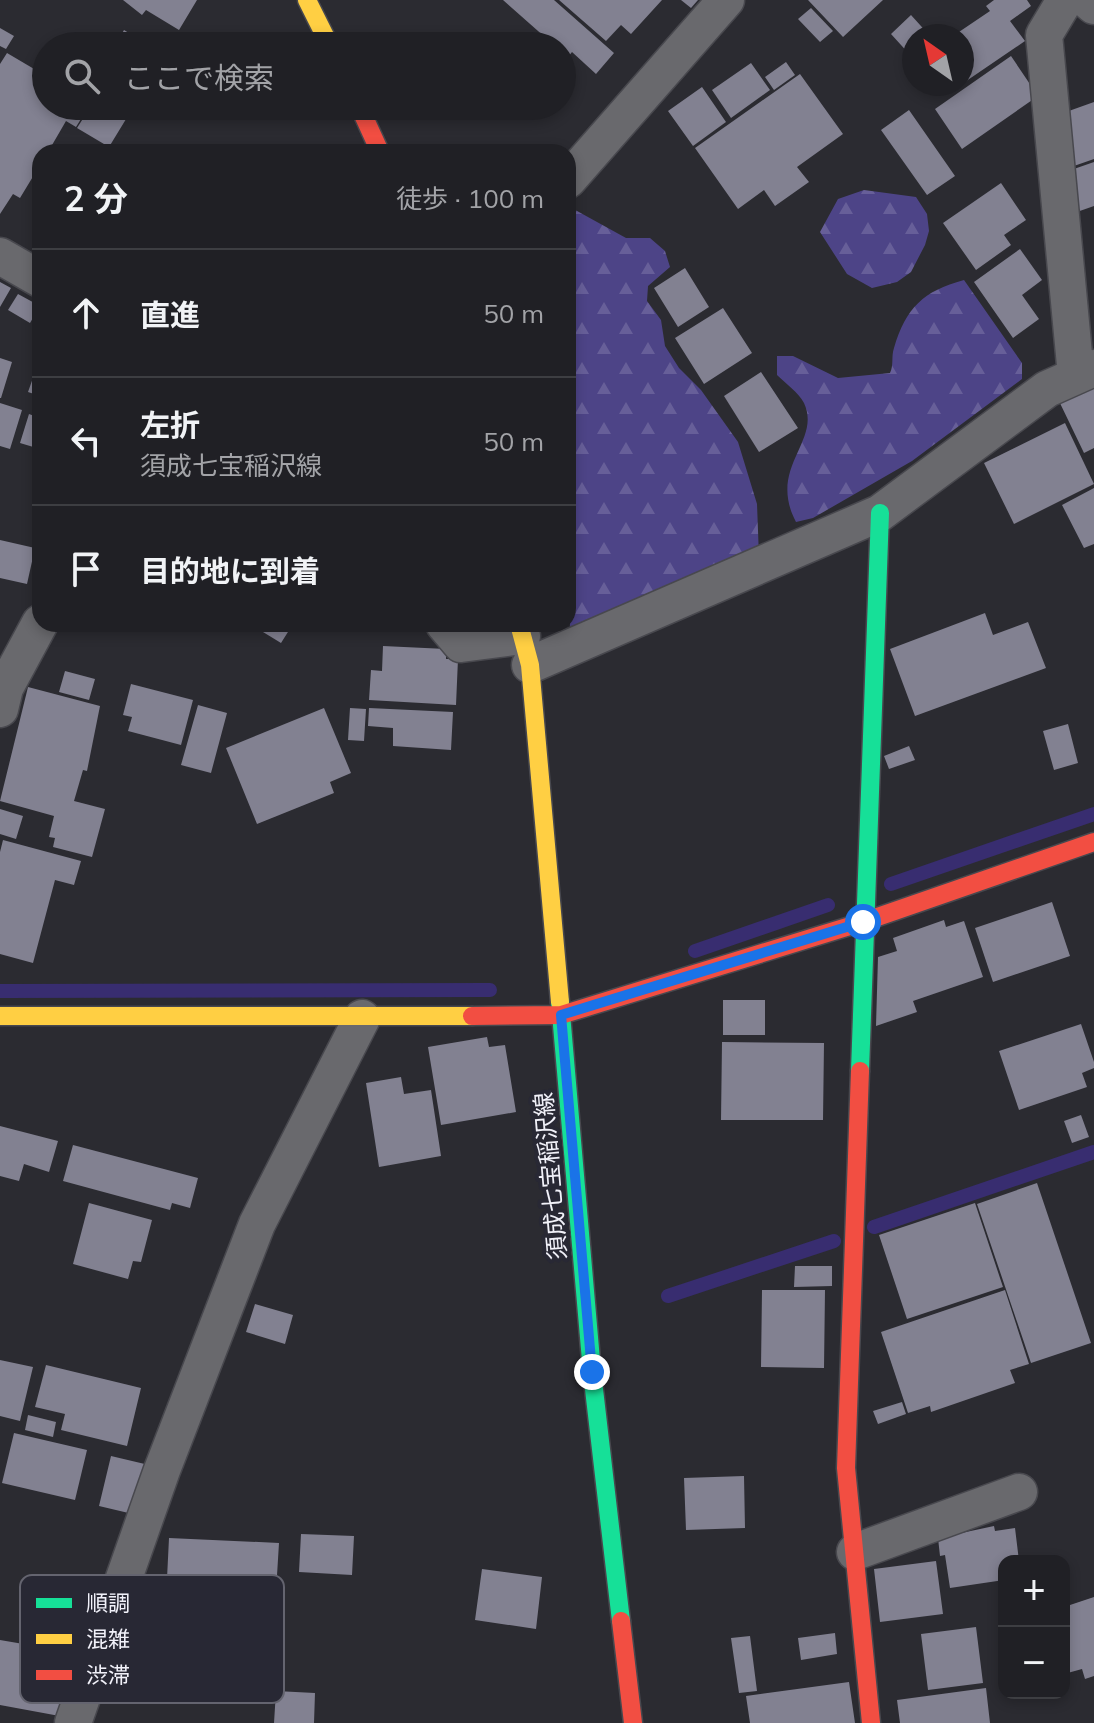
<!DOCTYPE html>
<html lang="ja">
<head>
<meta charset="utf-8">
<style>
	:root { --surface:#202025; --page:#2d2d32; --text:#f1f3f6; --muted:#a2a3a7; --line:#3d3e42 }
	body { margin:0; font-family:Mulish,"Noto Sans JP",sans-serif; background:var(--page); color:var(--text) }
	.controls { position:absolute; right:24px; bottom:24px; display:grid; overflow:hidden; border-radius:16px; box-shadow:0 4px 12px #0003 }
	.controls button { width:72px; height:72px; display:grid; place-items:center; padding:0; border:0; border-bottom:2px solid var(--line); background:var(--surface); color:var(--text); font:40px sans-serif }
	.compass { position:absolute; left:902px; top:24px; width:72px; height:72px; border-radius:50%; background:var(--surface); box-shadow:0 4px 12px #0003; rotate:326deg }
	.stop { position:absolute; width:24px; height:24px; margin:-18px; border:6px solid #1a73e8; border-radius:50%; background:#fff }
	.stop.end { background:#1a73e8; border-color:#fff; box-shadow:0 2px 8px #0008 }
	.list { margin:0; padding:0; list-style:none }
	h2 { display:flex; justify-content:space-between; align-items:center; height:104px; margin:0; padding:0 32px; font-size:34px }
	h2 small { font-size:26px; font-weight:400; color:var(--muted) }
	.list li { display:grid; grid-template-columns:52px 1fr auto; gap:24px; align-items:center; box-sizing:border-box; height:128px; padding:0 32px; border-top:2px solid var(--line) }
	.list b { display:block; font-size:30px; white-space:nowrap }
	.list p { margin:0; font-size:26px; white-space:nowrap; color:var(--muted) }
	.list em { font-size:26px; font-style:normal; color:var(--muted) }
	.icon { flex:none; width:44px; height:44px; fill:none; stroke:currentColor; stroke-width:2; stroke-linecap:round; stroke-linejoin:round }
	.map { position:relative; flex:none; width:1094px; height:1723px; overflow:hidden }
	.search { position:absolute; background:var(--surface); box-shadow:0 4px 12px #0003; left:32px; top:32px; width:544px; height:88px; display:flex; align-items:center; gap:20px; box-sizing:border-box; padding:0 28px; border-radius:44px; color:var(--muted); font-size:30px }
	.panel { position:absolute; background:var(--surface); box-shadow:0 4px 12px #0003; left:32px; top:144px; width:544px; height:488px; border-radius:24px }
	.map>svg:first-child { display:block }
	.forest { fill:url(#forest-firs) }
	.lines { fill:none; stroke-linecap:round; stroke-linejoin:round }
	.stream { stroke:#382d70; stroke-width:14 }
	.building { fill:#828191 }
	.street-casing { stroke:#48484e; stroke-width:39 }
	.fast-casing { stroke:#48484e; stroke-width:21 }
	.slow-casing { stroke:#48484e; stroke-width:21 }
	.jam-casing { stroke:#48484e; stroke-width:21 }
	.street { stroke:#69696d; stroke-width:36 }
	.fast { stroke:#16e098; stroke-width:18 }
	.slow { stroke:#ffcf43; stroke-width:18 }
	.jam { stroke:#f24e42; stroke-width:18 }
	.route { stroke:#1a73e8; stroke-width:10 }
	.labels { text-anchor:middle; stroke-width:8; stroke-linejoin:round; paint-order:stroke }
	.street-label { font-size:24px; fill:#f1f1f9; stroke:#282834 }
	.key { fill:#282834; stroke:#64646f; stroke-width:2 }
	.key-label { font-size:22px; fill:#f1f1f9 }
</style>
</head>
<body>
<div class="map">
<svg width="1094" height="1723" viewBox="0 0 1094 1723">
	<defs>
		<pattern id="forest-firs" width="22" height="20" patternUnits="userSpaceOnUse" patternTransform="scale(2)"><rect width="22" height="20" fill="#4d4487"/><path d="M5 1l3.5 6h-7zM16 11l3.5 6h-7z" fill="#675f99"/></pattern>
	</defs>
	<rect width="100%" height="100%" fill="#2b2b31"/>
	<!-- forest -->
	<path class="forest" d="M 864,190 L 916,197 L 927,214 L 929,231 L 925,245 L 911,272 L 897,282 L 872,288 L 847,274 L 820,232 L 838,199 Z
		M 568,206 L 626,238 L 650,238 L 665,251 L 670,267 L 648,286 L 647,301 L 661,320 L 665,346 L 679,368 L 701,390 L 738,442 L 757,504 L 759,557 L 570,637 Z
		M 964,280 L 1022,363 L 1022,379 L 912,461 L 813,518 L 796,522 C 767,467 822,442 804,403 C 799,393 785,383 777,375 L 777,356 L 793,356 L 838,378 L 890,373 C 894,365 891,357 894,348 C 906,308 923,291 964,280 Z"/>
	<g class="lines">
		<!-- stream -->
		<path class="stream" d="M 891,884 L 1094,814
			M 695,951 L 828,905
			M 0,991 L 490,990
			M 874,1227 L 1094,1152
			M 668,1296 L 834,1241"/>
	</g>
	<!-- building -->
	<path class="building" d="M 123,0 L 197,0 L 179,30 L 146,10 L 142,15 Z
		M 503,0 L 554,0 L 614,53 L 596,74 L 572,52 L 568,57 L 562,46 L 555,46 Z
		M 559,0 L 662,0 L 631,34 L 621,25 L 606,41 Z
		M 681,0 L 698,0 L 691,8 Z
		M 808,0 L 883,0 L 843,37 Z
		M 994,0 L 1027,0 L 1031,6 L 1010,21 L 1025,41 L 956,88 L 953,84 L 962,84 L 962,36 L 953,36 L 990,11 L 986,6 Z
		M 811,8 L 833,31 L 820,42 L 798,19 Z
		M 911,15 L 930,36 L 914,36 L 914,53 L 911,56 L 891,34 Z
		M 0,28 L 14,36 L 6,49 L 0,46 Z
		M 124,30 L 150,46 L 115,46 Z
		M 7,53 L 46,76 L 46,106 L 89,106 L 76,127 L 66,121 L 48,152 L 40,152 L 40,165 L 20,198 L 13,194 L 0,214 L 0,64 Z
		M 1011,56 L 1038,96 L 962,149 L 935,109 Z
		M 786,62 L 795,75 L 774,90 L 765,77 Z
		M 751,63 L 770,90 L 731,118 L 712,90 Z
		M 800,74 L 843,134 L 797,167 L 809,182 L 775,206 L 764,190 L 738,209 L 695,148 Z
		M 702,87 L 726,122 L 693,146 L 668,111 Z
		M 1094,102 L 1094,159 L 1071,167 L 1066,112 Z
		M 91,106 L 134,106 L 109,147 L 77,128 Z
		M 909,110 L 955,176 L 927,195 L 881,130 Z
		M 1094,162 L 1094,206 L 1074,213 L 1071,170 Z
		M 1001,183 L 1026,220 L 1004,235 L 1011,245 L 976,270 L 943,223 Z
		M 1020,249 L 1042,280 L 1022,295 L 1039,319 L 1013,338 L 974,282 Z
		M 685,268 L 709,307 L 678,327 L 654,288 Z
		M 0,282 L 11,288 L 0,307 Z
		M 18,294 L 40,306 L 30,323 L 8,310 Z
		M 723,308 L 752,353 L 704,384 L 675,338 Z
		M 0,358 L 12,362 L 1,398 L 0,398 Z
		M 40,358 L 40,396 L 28,392 Z
		M 761,372 L 798,428 L 759,452 L 724,396 Z
		M 1094,381 L 1094,448 L 1084,453 L 1058,399 Z
		M 0,403 L 22,410 L 10,449 L 0,446 Z
		M 29,414 L 40,418 L 40,449 L 20,443 Z
		M 1065,423 L 1094,484 L 1014,524 L 984,463 Z
		M 1094,488 L 1094,544 L 1084,548 L 1062,505 Z
		M 0,540 L 35,548 L 27,584 L 0,578 Z
		M 985,613 L 993,635 L 1028,622 L 1046,668 L 915,716 L 890,649 Z
		M 250,624 L 293,624 L 281,643 Z
		M 383,646 L 446,649 L 446,659 L 458,659 L 456,705 L 369,700 L 371,670 L 382,671 Z
		M 65,671 L 95,679 L 89,700 L 59,692 Z
		M 131,684 L 193,700 L 181,745 L 128,731 L 132,717 L 123,715 Z
		M 28,687 L 100,706 L 87,771 L 83,770 L 74,801 L 105,809 L 92,857 L 53,847 L 55,838 L 49,837 L 54,816 L 0,801 Z
		M 198,705 L 227,713 L 211,773 L 181,765 Z
		M 324,708 L 351,773 L 330,782 L 334,793 L 257,824 L 226,748 Z
		M 350,708 L 366,709 L 364,741 L 348,740 Z
		M 369,708 L 453,712 L 451,750 L 393,746 L 393,728 L 368,726 Z
		M 1068,724 L 1078,763 L 1054,770 L 1043,731 Z
		M 909,746 L 915,760 L 889,769 L 884,756 Z
		M 0,809 L 23,816 L 16,839 L 0,834 Z
		M 3,840 L 81,861 L 74,885 L 55,880 L 33,963 L 0,954 L 0,852 Z
		M 1052,902 L 1070,956 L 993,982 L 975,928 Z
		M 944,920 L 946,927 L 964,921 L 983,977 L 913,1001 L 917,1012 L 876,1026 L 878,957 L 897,951 L 893,938 Z
		M 723,1000 L 765,1000 L 765,1035 L 723,1035 Z
		M 1081,1024 L 1094,1062 L 1094,1068 L 1082,1073 L 1087,1087 L 1019,1110 L 999,1051 Z
		M 487,1037 L 489,1047 L 505,1045 L 516,1112 L 441,1125 L 428,1047 Z
		M 722,1042 L 824,1043 L 823,1120 L 721,1120 Z
		M 401,1077 L 404,1094 L 431,1090 L 441,1156 L 379,1167 L 366,1083 Z
		M 1081,1115 L 1089,1137 L 1072,1143 L 1064,1121 Z
		M 0,1126 L 58,1141 L 49,1172 L 24,1164 L 19,1181 L 0,1176 Z
		M 73,1145 L 198,1178 L 190,1208 L 172,1203 L 170,1210 L 63,1181 Z
		M 1037,1183 L 1091,1343 L 1031,1363 L 977,1204 Z
		M 89,1203 L 152,1220 L 141,1262 L 133,1261 L 128,1279 L 73,1264 Z
		M 975,1203 L 1003,1287 L 907,1319 L 879,1235 Z
		M 795,1266 L 832,1266 L 832,1286 L 794,1287 Z
		M 762,1290 L 825,1290 L 824,1368 L 761,1367 Z
		M 1005,1290 L 1029,1364 L 1010,1370 L 1015,1383 L 931,1412 L 930,1406 L 908,1413 L 881,1332 Z
		M 255,1304 L 293,1315 L 285,1344 L 246,1332 Z
		M 0,1360 L 33,1367 L 20,1421 L 0,1416 Z
		M 46,1365 L 141,1388 L 127,1446 L 61,1430 L 65,1414 L 35,1407 Z
		M 902,1402 L 906,1414 L 878,1424 L 873,1411 Z
		M 28,1415 L 56,1422 L 53,1437 L 25,1430 Z
		M 14,1433 L 87,1450 L 75,1500 L 2,1483 Z
		M 111,1456 L 149,1465 L 137,1515 L 99,1506 Z
		M 744,1476 L 745,1528 L 686,1530 L 684,1478 Z
		M 994,1526 L 995,1531 L 1015,1528 L 1019,1561 L 1004,1561 L 1004,1580 L 950,1588 L 945,1555 L 940,1556 L 938,1538 Z
		M 301,1534 L 354,1536 L 352,1575 L 299,1572 Z
		M 169,1538 L 279,1543 L 274,1624 L 165,1619 Z
		M 936,1561 L 943,1614 L 880,1622 L 874,1569 Z
		M 482,1569 L 542,1577 L 536,1629 L 475,1620 Z
		M 1094,1597 L 1094,1676 L 1085,1679 L 1082,1669 L 1064,1674 L 1064,1607 Z
		M 976,1627 L 983,1683 L 928,1690 L 921,1634 Z
		M 835,1633 L 837,1654 L 801,1660 L 798,1638 Z
		M 750,1636 L 757,1691 L 739,1693 L 731,1638 Z
		M 0,1640 L 76,1653 L 65,1717 L 0,1705 Z
		M 849,1682 L 855,1723 L 750,1723 L 746,1696 Z
		M 986,1688 L 990,1723 L 900,1723 L 897,1700 Z
		M 276,1691 L 315,1693 L 314,1723 L 274,1723 Z"/>
	<g class="lines">
		<defs>
			<path id="street" d="M 1065,0 L 1044,35 L 1076,376
				M 1087,0 L 1094,6
				M 568,180 L 726,0
				M 0,256 L 40,279
				M 444,624 L 461,644 L 522,636
				M 530,665 L 880,513 L 1047,389 L 1094,368
				M 0,709 L 5,688 L 40,623
				M 855,1552 L 1019,1492
				M 73,1723 L 162,1470 L 257,1224 L 362,1018"/>
			<path id="fast" d="M 560,1002 L 592,1372 L 621,1621
				M 860,1071 L 880,513"/>
			<path id="slow" d="M 307,0 L 330,46
				M 519,624 L 530,665 L 560,1002
				M 0,1016 L 472,1016"/>
			<path id="jam" d="M 359,106 L 380,152
				M 472,1016 L 561,1015 L 863,922 L 1094,842
				M 860,1071 L 846,1468 L 871,1723
				M 621,1621 L 633,1723"/>
		</defs>
		<!-- street casing -->
		<use href="#street" class="street-casing"/>
		<!-- fast casing -->
		<use href="#fast" class="fast-casing"/>
		<!-- slow casing -->
		<use href="#slow" class="slow-casing"/>
		<!-- jam casing -->
		<use href="#jam" class="jam-casing"/>
		<!-- street -->
		<use href="#street" class="street"/>
		<!-- fast -->
		<use href="#fast" class="fast"/>
		<!-- slow -->
		<use href="#slow" class="slow"/>
		<!-- jam -->
		<use href="#jam" class="jam"/>
	</g>
	<g class="lines">
		<!-- route -->
		<path class="route" d="M 592,1372 L 561,1015 L 863,922"/>
	</g>
	<g class="labels">
		<!-- street labels -->
		<g class="street-label">
			<text transform="translate(551 1176) rotate(-95)" y="8">須成七宝稲沢線</text>
		</g>
	</g>
	<!-- legend -->
	<rect x="20" y="1575" width="264" height="128" rx="12" class="key"/>
	<rect x="36" y="1598" width="36" height="10" fill="#16e098"/>
	<rect x="36" y="1634" width="36" height="10" fill="#ffcf43"/>
	<rect x="36" y="1670" width="36" height="10" fill="#f24e42"/>
	<g class="key-label">
		<text x="86" y="1611">順調</text>
		<text x="86" y="1647">混雑</text>
		<text x="86" y="1683">渋滞</text>
	</g>
</svg>
<div class="controls">
<button>+</button>
<button>−</button>
</div>
<svg class="compass" viewBox="-18 -18 36 36"><path d="M0-13l5 13h-10z" fill="#e53935"/><path d="M0 13l5-13h-10z" fill="#a2a3a7"/></svg>
<div class="stop" style="left:863px;top:922px"></div>
<div class="stop end" style="left:592px;top:1372px"></div>
<div class="search"><svg class="icon" aria-label="search" viewBox="0 0 24 24"><circle cx="10" cy="10" r="6"/><path d="M15 15l6 6"/></svg>ここで検索</div>
<section class="panel">
<h2>2 分<small>徒歩 · 100 m</small></h2>
<ul class="list">
<li><svg class="icon" aria-label="ahead" viewBox="0 0 24 24"><path d="M12 20V5M6 11l6-6 6 6"/></svg><div><b>直進</b></div><em>50 m</em></li>
<li><svg class="icon" aria-label="left" viewBox="0 0 24 24"><path d="M17 20v-9H6M10 6l-5 5 5 5"/></svg><div><b>左折</b><p>須成七宝稲沢線</p></div><em>50 m</em></li>
<li><svg class="icon" aria-label="arrive" viewBox="0 0 24 24"><path d="M6 21V4h12l-3 4 3 4H6"/></svg><div><b>目的地に到着</b></div></li>
</ul>
</section>
</div>
</body>
</html>
